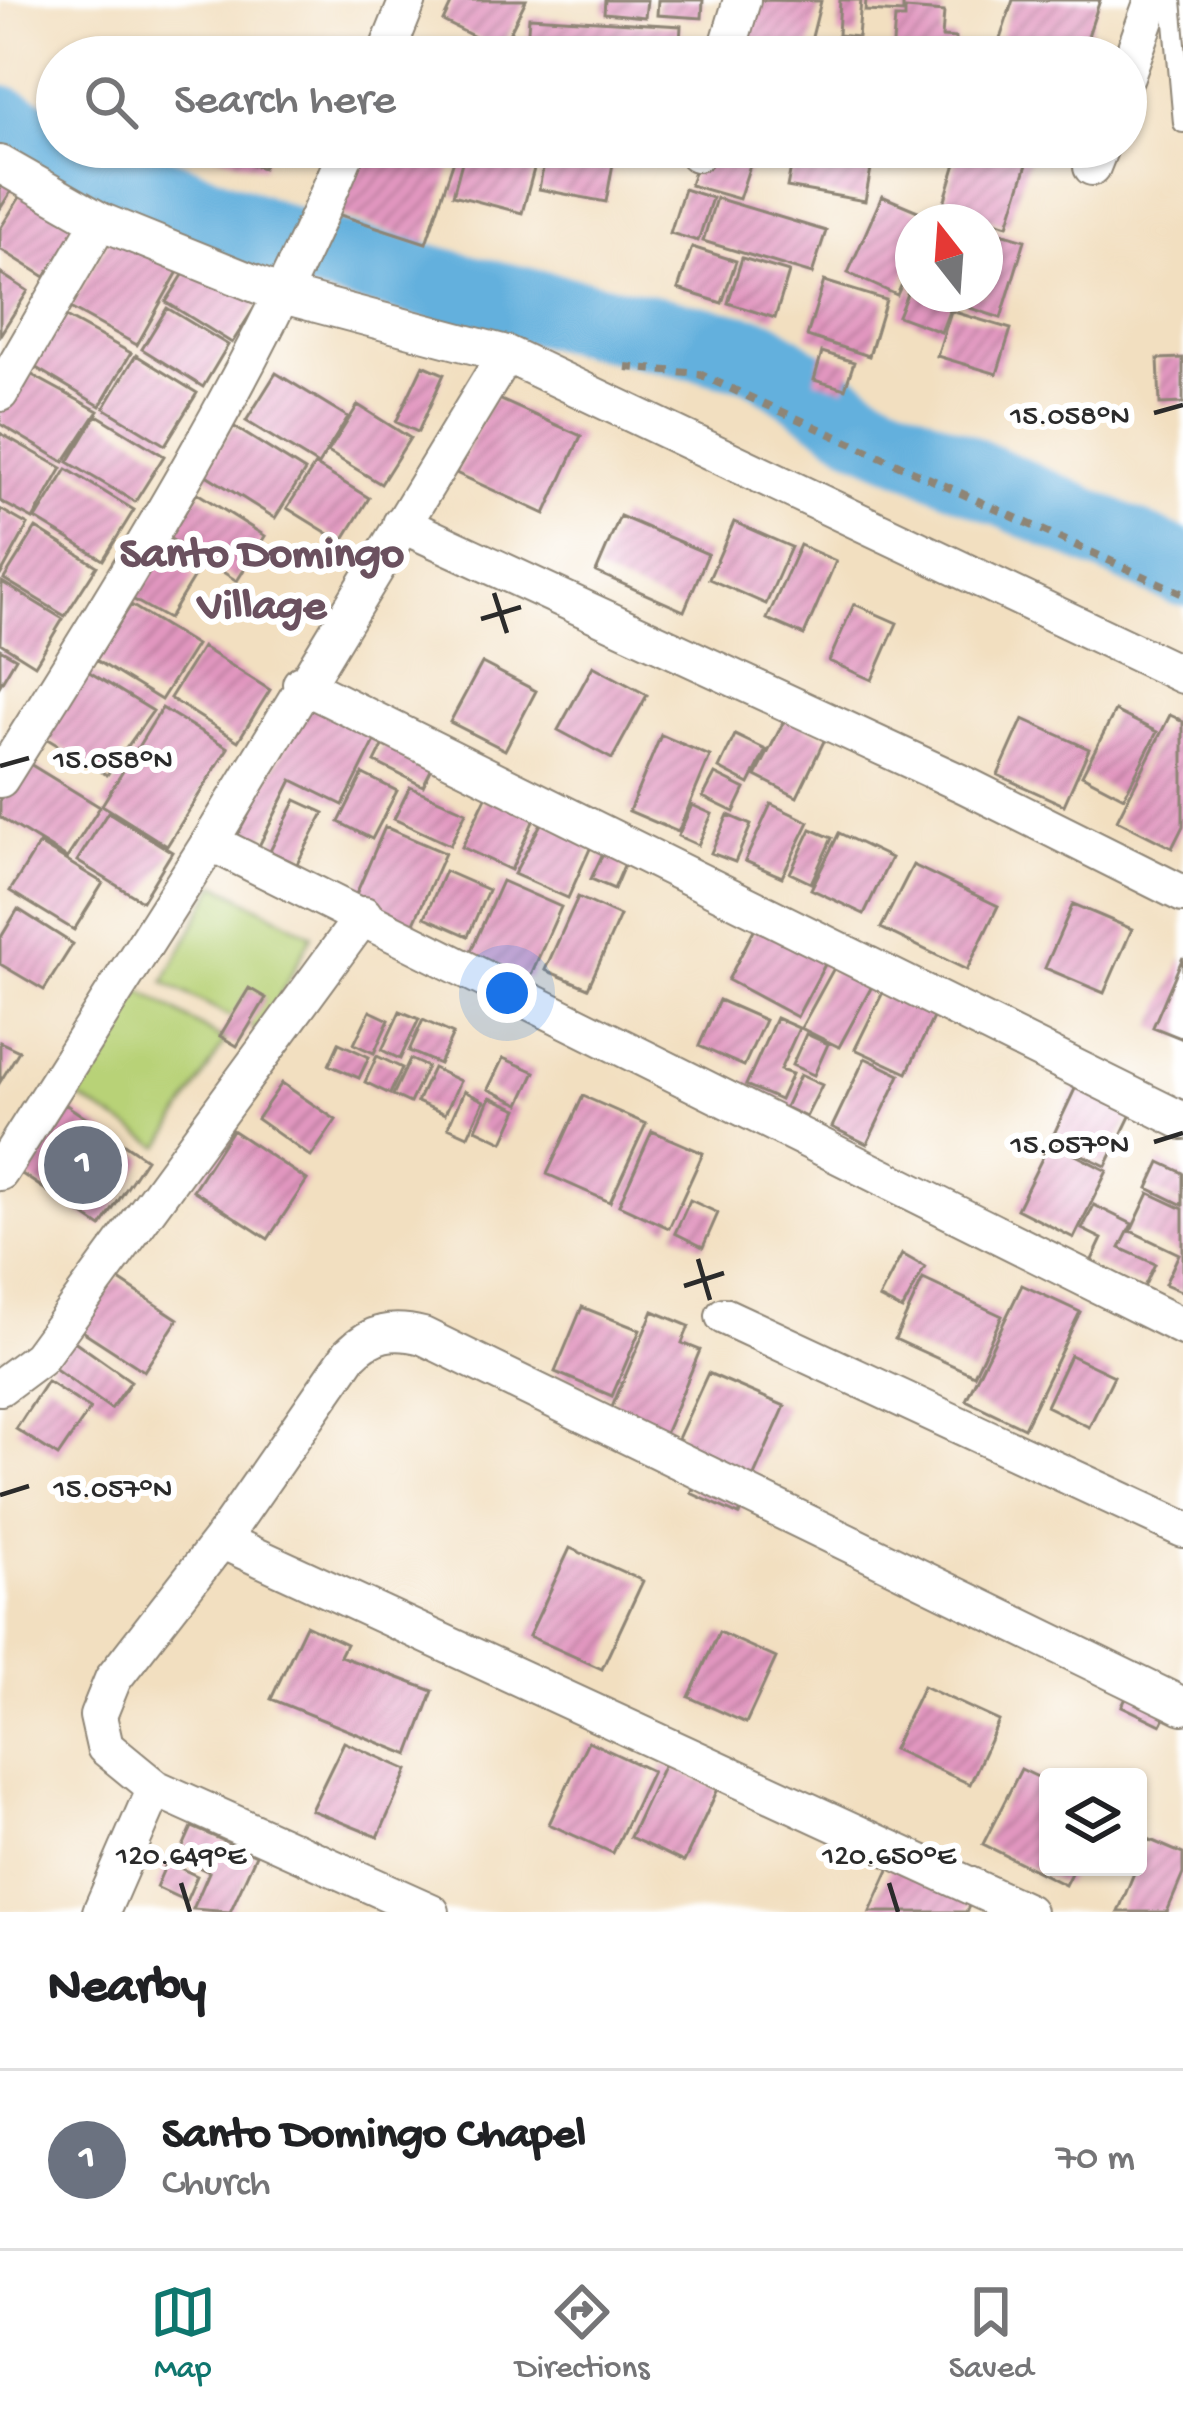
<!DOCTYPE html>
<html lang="en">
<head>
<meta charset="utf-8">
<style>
	:root { --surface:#fff; --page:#f6f6f6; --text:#202124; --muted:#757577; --line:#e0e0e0; --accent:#0f766e }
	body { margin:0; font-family:"Gochi Hand",sans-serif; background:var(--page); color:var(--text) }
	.controls { position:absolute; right:36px; bottom:36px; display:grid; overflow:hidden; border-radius:12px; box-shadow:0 3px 9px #0004 }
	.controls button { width:108px; height:108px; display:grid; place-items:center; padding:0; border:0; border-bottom:3px solid var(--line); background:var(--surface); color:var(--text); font:60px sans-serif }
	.compass { position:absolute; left:895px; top:204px; width:108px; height:108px; border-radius:50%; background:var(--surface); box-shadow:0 3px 9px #0004; rotate:343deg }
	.you { position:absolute; left:507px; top:993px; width:42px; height:42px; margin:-30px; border:9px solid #fff; border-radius:50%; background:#1a73e8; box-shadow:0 0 0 18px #1a73e833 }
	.badge { display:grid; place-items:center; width:78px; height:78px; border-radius:50%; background:var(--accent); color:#fff; font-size:39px; font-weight:700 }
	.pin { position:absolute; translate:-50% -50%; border:6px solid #fff; box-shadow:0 3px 12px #0006 }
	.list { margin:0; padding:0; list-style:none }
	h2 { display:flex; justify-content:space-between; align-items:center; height:156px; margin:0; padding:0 48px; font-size:51px }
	h2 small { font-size:39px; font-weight:400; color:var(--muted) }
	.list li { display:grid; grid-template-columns:78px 1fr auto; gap:36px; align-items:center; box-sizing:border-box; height:180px; padding:0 48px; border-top:3px solid var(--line) }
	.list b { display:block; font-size:45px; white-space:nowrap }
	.list p { margin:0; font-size:39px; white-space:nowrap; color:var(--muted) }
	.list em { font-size:39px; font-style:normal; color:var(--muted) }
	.icon { flex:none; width:66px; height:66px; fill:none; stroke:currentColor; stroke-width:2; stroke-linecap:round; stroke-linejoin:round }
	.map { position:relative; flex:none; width:1183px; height:1912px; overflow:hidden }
	.search { position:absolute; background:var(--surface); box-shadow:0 3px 9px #0004; left:36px; right:36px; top:36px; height:132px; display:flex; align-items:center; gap:30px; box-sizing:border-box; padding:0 42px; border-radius:66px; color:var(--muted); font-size:45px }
	.sheet { height:336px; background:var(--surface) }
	nav { display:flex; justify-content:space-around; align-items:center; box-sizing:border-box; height:168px; border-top:3px solid var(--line); background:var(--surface); font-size:33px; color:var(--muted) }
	nav a { display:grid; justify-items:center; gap:6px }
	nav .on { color:var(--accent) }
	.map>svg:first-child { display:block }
	.park { fill:#b8d277; stroke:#727e51; stroke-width:3 }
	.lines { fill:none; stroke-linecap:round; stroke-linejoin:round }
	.river { stroke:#64b0dd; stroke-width:75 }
	.building { fill:url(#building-hatch) }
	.service-casing { stroke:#8e8576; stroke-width:22 }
	.minor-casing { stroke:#8e8576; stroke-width:40 }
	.path { stroke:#8e8576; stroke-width:8; stroke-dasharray:9 9; stroke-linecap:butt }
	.service { stroke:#fff; stroke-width:18 }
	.minor { stroke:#fff; stroke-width:36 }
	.ticks { fill:none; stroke:#2b2b2b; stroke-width:4.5 }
	.labels { text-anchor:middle; stroke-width:12; stroke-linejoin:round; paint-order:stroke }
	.neighbourhood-label { font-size:45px; font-weight:bold; fill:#6b515f; stroke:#fff }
	.ticks-label { font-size:30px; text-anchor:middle; fill:#2b2b2b; stroke:#fff; stroke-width:12; stroke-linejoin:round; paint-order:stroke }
</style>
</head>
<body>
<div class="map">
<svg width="1183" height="1912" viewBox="0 0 1183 1912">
	<defs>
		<pattern id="building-hatch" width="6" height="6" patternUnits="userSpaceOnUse" patternTransform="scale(3)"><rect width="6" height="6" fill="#e297c0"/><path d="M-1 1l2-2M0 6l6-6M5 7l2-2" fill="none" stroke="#b77b9c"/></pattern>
	</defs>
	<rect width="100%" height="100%" fill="#fff"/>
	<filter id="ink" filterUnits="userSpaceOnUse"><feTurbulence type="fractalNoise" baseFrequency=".00833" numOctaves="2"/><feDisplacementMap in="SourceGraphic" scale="24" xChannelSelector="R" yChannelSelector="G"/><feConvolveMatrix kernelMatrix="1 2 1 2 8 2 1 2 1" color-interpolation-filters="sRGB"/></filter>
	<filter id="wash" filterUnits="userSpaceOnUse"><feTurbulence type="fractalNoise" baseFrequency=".004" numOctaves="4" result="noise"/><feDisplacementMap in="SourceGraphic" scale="48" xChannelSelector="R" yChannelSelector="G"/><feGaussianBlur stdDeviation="2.7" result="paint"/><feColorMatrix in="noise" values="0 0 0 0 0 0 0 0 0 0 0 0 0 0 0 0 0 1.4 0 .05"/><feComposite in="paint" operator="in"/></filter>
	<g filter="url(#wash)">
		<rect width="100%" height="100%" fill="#f2dfc0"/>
		<!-- park -->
		<path class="park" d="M 216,884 L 312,935 L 261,1032 L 164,982 Z
			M 140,990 L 225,1041 L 161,1147 L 76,1096 Z"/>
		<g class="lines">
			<!-- river -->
			<path class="river" d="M 0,122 L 100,170 L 298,248 L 476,294 L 759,356 L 864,427 L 1183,569"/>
		</g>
		<g id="blocks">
			<!-- building -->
			<path class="building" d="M 453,0 L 526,0 L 501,50 L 443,21 Z
				M 605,0 L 647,0 L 645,17 L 604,13 Z
				M 658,0 L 703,0 L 702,18 L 657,15 Z
				M 755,0 L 821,1 L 807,57 L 741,57 Z
				M 840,0 L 861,0 L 858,37 L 838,35 Z
				M 866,0 L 903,0 L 903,13 L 865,11 Z
				M 1013,0 L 1100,0 L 1081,57 L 994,57 Z
				M 905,9 L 944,12 L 942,37 L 956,38 L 955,57 L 892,57 L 895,18 L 905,18 Z
				M 529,17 L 681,26 L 679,57 L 526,57 Z
				M 190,147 L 269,147 L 263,168 Z
				M 359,147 L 415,147 L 454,160 L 426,243 L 337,214 Z
				M 466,147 L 540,147 L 522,213 L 453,195 Z
				M 547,147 L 616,147 L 606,202 L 539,189 Z
				M 701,147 L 752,159 L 739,199 L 690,185 Z
				M 731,147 L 788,147 L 782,164 Z
				M 795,147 L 875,147 L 865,201 L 787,187 Z
				M 961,147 L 994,147 L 1029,158 L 1008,225 L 943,206 Z
				M 0,169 L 18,180 L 0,209 Z
				M 684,189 L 712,198 L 698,241 L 670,233 Z
				M 23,192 L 78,225 L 45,277 L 0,249 L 0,229 Z
				M 882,196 L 932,217 L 913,222 L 913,259 L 897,295 L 848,273 Z
				M 716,198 L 826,231 L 812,274 L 703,241 Z
				M 988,229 L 1025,240 L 1001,318 L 964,306 L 968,294 L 985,294 Z
				M 114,230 L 180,268 L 137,345 L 70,308 Z
				M 692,247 L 736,261 L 722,303 L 678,289 Z
				M 742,258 L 789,272 L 775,318 L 728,303 Z
				M 193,259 L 260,299 L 232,343 L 166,302 Z
				M 0,273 L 28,291 L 0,335 Z
				M 913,279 L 913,294 L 956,294 L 941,332 L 898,316 Z
				M 824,281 L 886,300 L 869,356 L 807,336 Z
				M 167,308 L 228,345 L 203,387 L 142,349 Z
				M 951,311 L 1011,329 L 997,374 L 937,356 Z
				M 64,316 L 131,353 L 100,406 L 33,366 Z
				M 822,352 L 854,362 L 845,389 L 814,380 Z
				M 136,355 L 197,393 L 165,445 L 104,408 Z
				M 1183,358 L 1183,403 L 1160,404 L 1158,359 Z
				M 423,365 L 444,374 L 418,432 L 396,422 Z
				M 23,370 L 98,411 L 64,462 L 0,424 L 0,407 Z
				M 276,373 L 348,417 L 318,465 L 246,421 Z
				M 492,396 L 581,436 L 545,514 L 456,473 Z
				M 358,405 L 410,438 L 381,484 L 328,452 Z
				M 97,415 L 164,456 L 135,502 L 68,462 Z
				M 233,426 L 305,471 L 275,518 L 203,473 Z
				M 0,433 L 62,468 L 33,519 L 0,501 Z
				M 315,465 L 369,498 L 342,542 L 287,508 Z
				M 67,469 L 134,510 L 103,560 L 36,519 Z
				M 197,493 L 265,536 L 237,581 L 169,538 Z
				M 0,509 L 28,525 L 0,576 Z
				M 620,516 L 708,554 L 684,611 L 596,572 Z
				M 734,522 L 791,547 L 766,604 L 709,579 Z
				M 36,528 L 97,566 L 65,616 L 4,579 Z
				M 800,545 L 836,561 L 804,635 L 767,619 Z
				M 155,552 L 195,575 L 168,619 L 127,596 Z
				M 2,582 L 63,619 L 35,665 L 0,643 Z
				M 854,604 L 897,623 L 872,680 L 829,661 Z
				M 131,605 L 196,645 L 161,700 L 96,660 Z
				M 202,647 L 270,690 L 238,741 L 170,698 Z
				M 0,649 L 16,658 L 0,685 Z
				M 482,663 L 536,691 L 505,750 L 450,722 Z
				M 593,666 L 647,695 L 612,759 L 558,730 Z
				M 86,670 L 153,711 L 107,775 L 44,737 Z
				M 309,703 L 377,737 L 343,805 L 292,780 L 254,856 L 232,845 Z
				M 162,708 L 228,748 L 167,846 L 102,805 Z
				M 1115,711 L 1157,732 L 1124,797 L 1082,775 Z
				M 1170,715 L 1183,721 L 1183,826 L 1172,848 L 1117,820 Z
				M 786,717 L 826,737 L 797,797 L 756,776 Z
				M 1023,719 L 1089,749 L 1064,805 L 998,775 Z
				M 661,735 L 710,756 L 678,832 L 629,811 Z
				M 735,735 L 766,750 L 749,784 L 719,768 Z
				M 385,742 L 433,766 L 423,786 L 375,762 Z
				M 20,758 L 100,807 L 67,858 L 0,817 L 0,790 Z
				M 363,774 L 397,791 L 372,839 L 339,822 Z
				M 715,774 L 745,789 L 734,812 L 703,797 Z
				M 410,787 L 466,812 L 450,845 L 394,819 Z
				M 488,793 L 536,815 L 511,870 L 462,847 Z
				M 296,800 L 324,813 L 297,864 L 270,851 Z
				M 771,804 L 809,822 L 782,877 L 745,861 Z
				M 692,805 L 712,814 L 698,845 L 678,836 Z
				M 108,812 L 172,852 L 142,901 L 77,861 Z
				M 728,815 L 751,825 L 735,862 L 711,853 Z
				M 543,820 L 593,842 L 568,898 L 514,874 Z
				M 385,827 L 445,853 L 413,925 L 354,899 Z
				M 811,829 L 832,838 L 811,883 L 790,873 Z
				M 839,833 L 891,858 L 864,914 L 811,889 Z
				M 39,844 L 103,883 L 74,930 L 10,891 Z
				M 603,853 L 625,863 L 614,889 L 591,879 Z
				M 913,865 L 998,906 L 967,970 L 881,928 Z
				M 445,871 L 488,890 L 468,936 L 425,917 Z
				M 502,881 L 561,907 L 529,979 L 470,953 Z
				M 578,897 L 620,916 L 588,988 L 545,970 Z
				M 1073,904 L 1132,929 L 1104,993 L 1045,968 Z
				M 18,909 L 73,944 L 44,990 L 0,964 L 0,939 Z
				M 759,920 L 829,957 L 797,1017 L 728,980 Z
				M 840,957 L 877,977 L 839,1047 L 801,1028 Z
				M 1183,957 L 1183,1039 L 1153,1027 Z
				M 888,982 L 939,1005 L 907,1073 L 855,1049 Z
				M 249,988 L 266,998 L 237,1046 L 220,1036 Z
				M 719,1000 L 765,1020 L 744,1066 L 699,1046 Z
				M 370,1011 L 389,1020 L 374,1053 L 354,1044 Z
				M 400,1011 L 419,1019 L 400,1059 L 382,1050 Z
				M 776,1018 L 799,1028 L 780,1070 L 792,1074 L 780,1100 L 746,1085 Z
				M 423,1020 L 453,1034 L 439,1064 L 409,1051 Z
				M 806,1034 L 828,1044 L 814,1075 L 792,1065 Z
				M 0,1042 L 19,1051 L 0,1082 Z
				M 339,1043 L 369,1057 L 359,1078 L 329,1065 Z
				M 377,1056 L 402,1068 L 390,1094 L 365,1082 Z
				M 503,1058 L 535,1072 L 520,1104 L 488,1089 Z
				M 865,1058 L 900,1075 L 867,1144 L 832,1127 Z
				M 410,1059 L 427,1067 L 410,1103 L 393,1095 Z
				M 433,1068 L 460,1081 L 445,1114 L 417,1102 Z
				M 800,1075 L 822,1085 L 806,1117 L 785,1107 Z
				M 1081,1076 L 1137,1102 L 1106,1166 L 1051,1140 Z
				M 282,1083 L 336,1120 L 311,1157 L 257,1119 Z
				M 464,1091 L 484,1101 L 468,1136 L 448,1127 Z
				M 583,1096 L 646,1124 L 610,1202 L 547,1174 Z
				M 490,1097 L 518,1109 L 503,1142 L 476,1129 Z
				M 65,1104 L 146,1159 L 101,1227 L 19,1172 Z
				M 232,1130 L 307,1180 L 268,1239 L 193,1190 Z
				M 652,1131 L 703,1153 L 669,1228 L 619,1205 Z
				M 1050,1142 L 1107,1171 L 1074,1238 L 1017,1209 Z
				M 1160,1162 L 1183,1173 L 1183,1205 L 1148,1188 Z
				M 1149,1193 L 1183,1209 L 1183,1292 L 1165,1284 L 1179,1254 L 1131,1231 Z
				M 690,1200 L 718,1213 L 703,1247 L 675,1233 Z
				M 1094,1205 L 1132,1224 L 1120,1248 L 1155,1264 L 1144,1287 L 1091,1262 L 1102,1239 L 1082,1229 Z
				M 902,1254 L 925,1267 L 902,1310 L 879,1298 Z
				M 116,1278 L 178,1319 L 144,1371 L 81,1330 Z
				M 923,1279 L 1002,1316 L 974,1375 L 895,1339 Z
				M 1022,1285 L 1080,1312 L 1024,1428 L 966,1400 Z
				M 582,1307 L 640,1330 L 612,1396 L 555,1372 Z
				M 653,1311 L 689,1326 L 682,1343 L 700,1350 L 665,1434 L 610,1412 Z
				M 70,1338 L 131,1381 L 111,1409 L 50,1365 Z
				M 1070,1355 L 1114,1376 L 1089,1427 L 1046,1406 Z
				M 708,1373 L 785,1406 L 748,1489 L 671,1454 Z
				M 47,1381 L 90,1409 L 58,1456 L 16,1429 Z
				M 699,1477 L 746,1498 L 739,1515 L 691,1493 Z
				M 570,1548 L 643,1581 L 602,1669 L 529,1636 Z
				M 306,1625 L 346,1644 L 340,1656 L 433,1691 L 409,1755 L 271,1699 Z
				M 719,1632 L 776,1658 L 746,1723 L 689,1697 Z
				M 923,1686 L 999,1721 L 970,1784 L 893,1749 Z
				M 1130,1690 L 1169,1709 L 1161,1725 L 1122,1706 Z
				M 588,1741 L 652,1771 L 613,1853 L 549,1824 Z
				M 344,1742 L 408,1770 L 378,1837 L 311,1810 Z
				M 664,1764 L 718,1789 L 684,1862 L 630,1837 Z
				M 1021,1769 L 1048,1782 L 1048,1867 L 1074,1867 L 1065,1885 L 983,1844 Z
				M 192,1827 L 256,1855 L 230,1912 L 193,1909 L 209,1872 L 178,1858 Z
				M 1148,1839 L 1183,1854 L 1183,1874 L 1167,1912 L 1118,1912 Z
				M 894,1859 L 974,1896 L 966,1912 L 870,1912 Z
				M 167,1862 L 197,1876 L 186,1901 L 156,1887 Z"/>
		</g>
	</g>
	<g filter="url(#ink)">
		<use href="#blocks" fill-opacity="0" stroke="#8e8576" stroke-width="3"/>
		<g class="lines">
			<defs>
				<path id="service" d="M 1172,0 L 1183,123"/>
				<path id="minor" d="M 385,57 L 408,0
					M 725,57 L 742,0
					M 1126,76 L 1153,0
					M 697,153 L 698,147
					M 0,164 L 100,221 L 283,295 L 506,354 L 1183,675
					M 1092,167 L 1100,147
					M 0,393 L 100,221
					M 401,524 L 965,785 L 1183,894
					M 301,684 L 1183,1121
					M 0,779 C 128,575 257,371 348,147
					M 210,842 L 1183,1327
					M 0,1172 L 210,842 L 506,354
					M 724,1316 L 1183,1529
					M 0,1387 L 39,1358 L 364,915
					M 221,1540 L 1027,1912
					M 101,1912 L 155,1788
					M 431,1912 L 155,1788 L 105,1747 L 98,1716 L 113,1679 L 221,1540 L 350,1354 C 372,1332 392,1328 423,1336 L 1183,1706"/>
			</defs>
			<!-- service casing -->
			<use href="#service" class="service-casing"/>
			<!-- minor casing -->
			<use href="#minor" class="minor-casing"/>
			<!-- path -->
			<path class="path" d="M 626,367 L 699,374 L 1183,594"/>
			<!-- service -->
			<use href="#service" class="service"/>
			<!-- minor -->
			<use href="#minor" class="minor"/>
		</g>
	</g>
	<!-- ticks -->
	<path class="ticks" d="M 1154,413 L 1183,405M 494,593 L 507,633M 481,619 L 521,607M 0,766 L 29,758M 1154,1142 L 1183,1133M 698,1259 L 710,1300M 684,1286 L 724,1273M 0,1495 L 29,1486M 181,1883 L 190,1912M 889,1883 L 898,1912"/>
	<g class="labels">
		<!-- neighbourhood labels -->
		<g class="neighbourhood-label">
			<text x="262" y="565">Santo Domingo<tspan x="262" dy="52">Village</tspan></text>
		</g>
	</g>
	<g class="ticks-label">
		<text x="1070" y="424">15.058°N</text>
		<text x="113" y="768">15.058°N</text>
		<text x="1070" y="1153">15.057°N</text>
		<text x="113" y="1497">15.057°N</text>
		<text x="181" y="1864">120.649°E</text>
		<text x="889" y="1864">120.650°E</text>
	</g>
</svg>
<div class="controls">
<button><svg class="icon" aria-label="layers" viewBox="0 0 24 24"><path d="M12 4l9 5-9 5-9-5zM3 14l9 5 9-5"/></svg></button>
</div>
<svg class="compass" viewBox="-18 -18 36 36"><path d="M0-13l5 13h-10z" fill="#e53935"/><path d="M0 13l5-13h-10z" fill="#757577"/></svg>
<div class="you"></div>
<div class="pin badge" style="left:83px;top:1165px;background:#6b7280">1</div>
<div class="search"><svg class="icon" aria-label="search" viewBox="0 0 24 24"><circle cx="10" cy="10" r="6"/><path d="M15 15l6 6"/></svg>Search here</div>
</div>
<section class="sheet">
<h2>Nearby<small></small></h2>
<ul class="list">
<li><span class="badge" style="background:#6b7280">1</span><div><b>Santo Domingo Chapel</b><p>Church</p></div><em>70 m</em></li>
</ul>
</section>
<nav>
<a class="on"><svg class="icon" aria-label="map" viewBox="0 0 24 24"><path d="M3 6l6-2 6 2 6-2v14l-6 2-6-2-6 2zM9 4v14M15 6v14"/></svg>Map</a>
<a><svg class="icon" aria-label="directions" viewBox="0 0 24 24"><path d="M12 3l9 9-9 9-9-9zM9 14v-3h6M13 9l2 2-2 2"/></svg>Directions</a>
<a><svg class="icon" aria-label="saved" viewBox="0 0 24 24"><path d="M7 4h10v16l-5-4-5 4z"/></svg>Saved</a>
</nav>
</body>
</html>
